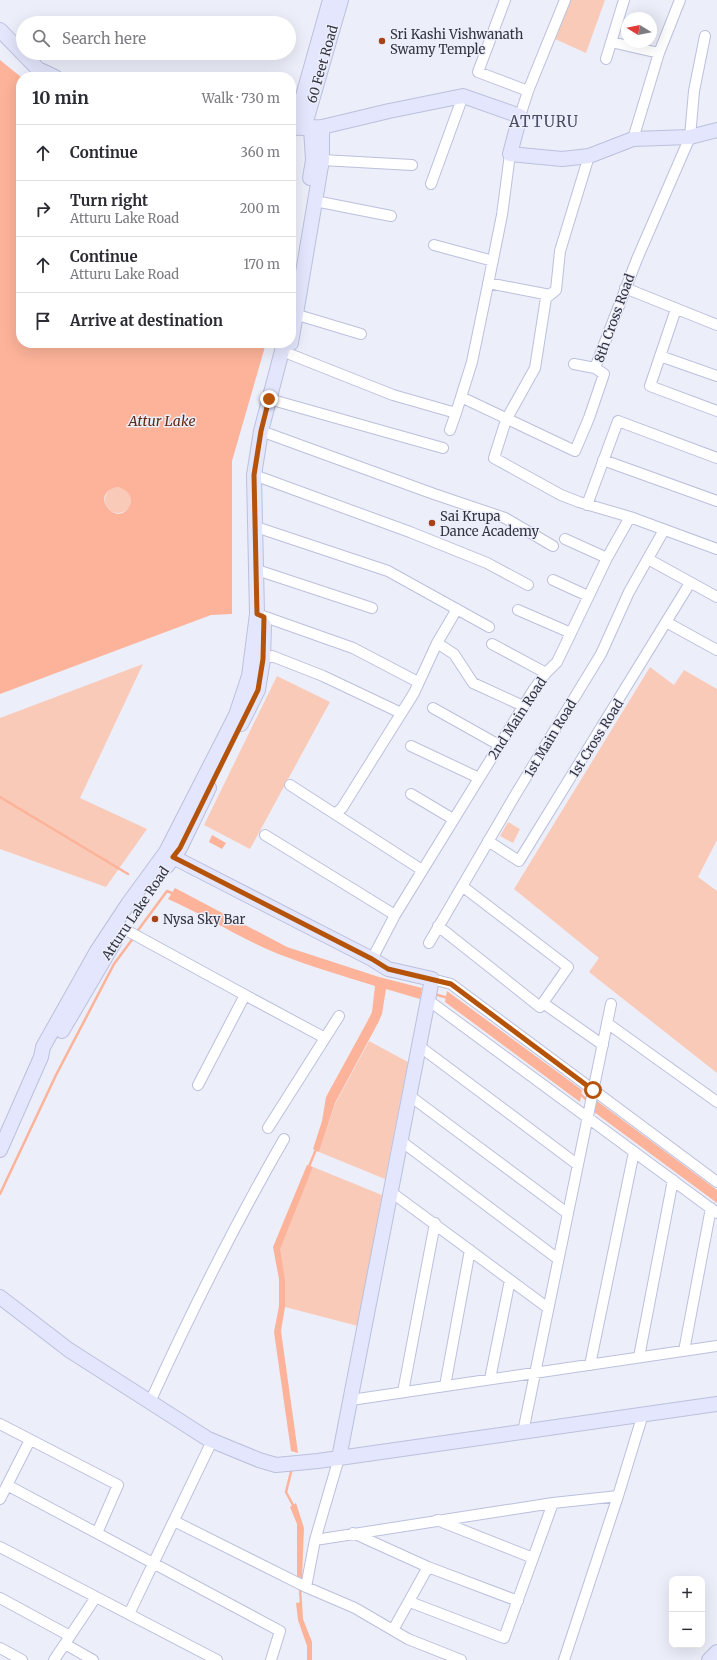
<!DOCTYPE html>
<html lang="en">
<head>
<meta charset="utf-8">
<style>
	:root { --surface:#fff; --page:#f7f7f7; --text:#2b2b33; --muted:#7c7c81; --line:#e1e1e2 }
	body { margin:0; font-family:Merriweather,serif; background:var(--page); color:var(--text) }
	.controls { position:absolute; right:12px; bottom:12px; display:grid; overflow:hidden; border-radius:8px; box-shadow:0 4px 16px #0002 }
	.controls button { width:36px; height:36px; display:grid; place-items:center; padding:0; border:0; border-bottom:1px solid var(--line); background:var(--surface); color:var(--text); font:20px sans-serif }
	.compass { position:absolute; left:621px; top:12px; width:36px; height:36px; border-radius:50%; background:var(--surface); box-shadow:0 4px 16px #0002; rotate:280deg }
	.stop { position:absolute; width:12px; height:12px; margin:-9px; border:3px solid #b45309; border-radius:50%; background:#fff }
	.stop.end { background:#b45309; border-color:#fff; box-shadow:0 1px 4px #0008 }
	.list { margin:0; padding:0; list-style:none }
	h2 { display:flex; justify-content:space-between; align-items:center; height:52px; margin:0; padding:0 16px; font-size:17px }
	h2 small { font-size:13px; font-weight:400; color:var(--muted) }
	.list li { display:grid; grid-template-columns:26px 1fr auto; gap:12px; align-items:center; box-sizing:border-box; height:56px; padding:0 16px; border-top:1px solid var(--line) }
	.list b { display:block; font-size:15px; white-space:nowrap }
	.list p { margin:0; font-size:13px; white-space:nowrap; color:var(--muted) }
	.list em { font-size:13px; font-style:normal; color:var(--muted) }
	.icon { flex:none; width:22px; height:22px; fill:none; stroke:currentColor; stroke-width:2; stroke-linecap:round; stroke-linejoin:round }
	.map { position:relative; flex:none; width:717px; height:1660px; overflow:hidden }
	.search { position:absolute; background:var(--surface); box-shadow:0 4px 16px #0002; left:16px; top:16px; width:280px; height:44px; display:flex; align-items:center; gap:10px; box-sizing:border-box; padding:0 14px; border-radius:22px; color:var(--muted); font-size:15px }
	.panel { position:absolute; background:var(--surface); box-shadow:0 4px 16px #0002; left:16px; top:72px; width:280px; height:276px; border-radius:16px }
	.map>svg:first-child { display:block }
	.green { fill:#facab9 }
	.water { fill:#fcb399; fill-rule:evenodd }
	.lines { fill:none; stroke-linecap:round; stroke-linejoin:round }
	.stream { stroke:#fcb399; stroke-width:2.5 }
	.street-casing { stroke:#bbc0dc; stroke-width:12 }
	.secondary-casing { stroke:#bbc0dc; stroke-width:16 }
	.street { stroke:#fff; stroke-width:10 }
	.secondary { stroke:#e3e6fc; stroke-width:14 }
	.route { stroke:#b45309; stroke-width:5 }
	.poi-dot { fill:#a84219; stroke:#eceefa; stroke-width:1.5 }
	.labels { text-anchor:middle; stroke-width:3; stroke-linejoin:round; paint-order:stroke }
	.poi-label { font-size:13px; fill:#333440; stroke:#eceefa; text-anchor:start }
	.street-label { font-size:13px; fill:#333440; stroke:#eceefa }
	.water-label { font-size:14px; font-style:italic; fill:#622914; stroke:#eceefa }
	.quarter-label { font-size:15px; letter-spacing:1px; fill:#484c64; stroke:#eceefa }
</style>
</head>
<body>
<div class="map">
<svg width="717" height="1660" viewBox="0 0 717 1660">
	<rect width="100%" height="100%" fill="#eceefa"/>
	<!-- green -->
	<path class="green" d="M 571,0 L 605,0 L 586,53 L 555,39 Z
		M105 500a13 13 0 1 1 26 0a13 13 0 1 1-26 0Z
		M 143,664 L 80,798 L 147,829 L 106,887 L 0,849 L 0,718 Z
		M 650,667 L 674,685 L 684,670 L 717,689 L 717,840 L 698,877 L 717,891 L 717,1073 L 589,972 L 599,958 L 514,889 Z
		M 277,676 L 330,702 L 250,849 L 204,825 Z
		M 508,822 L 520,829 L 513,843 L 500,836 Z
		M 369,1041 L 408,1062 L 385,1179 L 319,1152 L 335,1104 Z
		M 313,1167 L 382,1195 L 358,1326 L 285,1307 L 285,1279 L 279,1249 Z"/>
	<!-- water -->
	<path class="water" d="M 0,60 L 21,77 L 21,343 L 266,343 L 232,461 L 232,614 L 211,615 L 0,694 ZM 117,487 C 126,488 135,497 129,507 C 116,528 88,494 117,487 Z
		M 212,835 L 226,843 L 222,849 L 209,842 Z
		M 175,888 L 287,947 L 379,977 L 422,988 L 420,999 L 386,989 L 382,1014 L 378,1023 L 335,1103 L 319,1152 L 313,1149 L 322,1121 L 326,1097 L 367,1022 L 372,1012 L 375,986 C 344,976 312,967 281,955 C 242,940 207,916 168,899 Z
		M 447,991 L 582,1090 L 580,1102 L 445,1002 Z
		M 597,1101 L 717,1190 L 717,1203 L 594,1112 Z
		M 307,1165 L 313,1167 L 280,1249 L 285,1279 L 285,1307 L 281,1331 L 298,1453 L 291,1451 L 274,1332 L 279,1306 L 279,1279 L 273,1247 Z
		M 296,1503 L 304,1528 L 302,1578 L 297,1577 L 297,1524 L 290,1507 Z
		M 302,1602 L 303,1619 L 312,1642 L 312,1660 L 307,1660 L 307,1646 L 298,1620 L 296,1603 Z"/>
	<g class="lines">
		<!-- stream -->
		<path class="stream" d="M 0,797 L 128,874
			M 136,933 L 167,891 L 174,894
			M 434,994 L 448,998
			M 580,1094 L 588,1101
			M 308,1169 L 317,1147
			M 0,1194 L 56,1075 L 114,964 L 134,937
			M 292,1468 L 286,1492 L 294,1507
			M 300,1588 L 301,1605"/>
		<defs>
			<path id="street" d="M 505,0 L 478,72 L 528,91
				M 611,42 L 659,53
				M 606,59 L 624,0
				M 520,116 L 528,91 L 565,0
				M 633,139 L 659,53 L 680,0
				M 589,156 L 560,251 L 556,290 L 546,298 L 535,368 L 506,420 L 494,458 L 561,495 L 579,502 L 630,517 L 717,549
				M 322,160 L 412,165
				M 431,184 L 463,96
				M 315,201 L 391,216
				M 434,245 L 493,261
				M 488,283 L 550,295
				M 625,288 L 717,325
				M 676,309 L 650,386 L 717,411
				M 291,313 L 361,334
				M 282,351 L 393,395 L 456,413 L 472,362 L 485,299 L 502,215 L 510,154
				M 660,356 L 717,376
				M 574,364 L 595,368
				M 461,397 L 575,451 L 589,418 L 604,374 L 595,368 L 637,259 L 690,137 L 694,91 L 705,36
				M 269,399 L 443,448
				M 450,430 L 456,413
				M 261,431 L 434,494 L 505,518 L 553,546
				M 603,460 L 717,501
				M 254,475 L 410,532 L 487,563 L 528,585
				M 587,505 L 618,421 L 717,458
				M 256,527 L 388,571 L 489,627
				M 565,539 L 607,558
				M 648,559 L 717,597
				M 257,570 L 372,608
				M 553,580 L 588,596
				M 518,610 L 571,633
				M 257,614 L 353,648 L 418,682
				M 666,622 L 717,650
				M 437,643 L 454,654 L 473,683 L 523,706
				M 492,644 L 546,673
				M 263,659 L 272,656 L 323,676 L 401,713
				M 433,708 L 499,745
				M 411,746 L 479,778
				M 290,785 L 422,870
				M 411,794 L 453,819
				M 335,814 L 342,808 L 414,693 L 437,643 L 457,609
				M 265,835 L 395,915 L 372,959
				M 488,841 L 519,861 L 690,583
				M 395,915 L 534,689 L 546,673 L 557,662 L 607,558 L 630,517
				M 115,924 L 245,995 L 198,1085
				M 438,926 L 540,1007 L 568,967 L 462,886
				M 429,943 L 517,792 L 601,654 L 629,592 L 664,530
				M 432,979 L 451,984 L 717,1182
				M 245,995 L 325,1038
				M 428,1000 L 717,1213
				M 543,1003 L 603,1045
				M 607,1023 L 717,1102
				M 419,1046 L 578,1165
				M 410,1096 L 567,1213
				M 268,1128 L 339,1016
				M 401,1141 L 558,1259
				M 391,1192 L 548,1308
				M 684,1351 L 711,1208
				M 639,1357 L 673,1180
				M 590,1365 L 634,1152
				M 490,1379 L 510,1280
				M 445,1386 L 470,1250
				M 403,1392 L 435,1223
				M 351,1400 L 717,1346
				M 150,1402 C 191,1312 235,1224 284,1139
				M 0,1424 L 118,1485 L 97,1533
				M 523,1432 L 611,1004
				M 339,1458 L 315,1540 L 306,1587 L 355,1608 L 408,1639 L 461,1660
				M 7,1485 L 280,1631 L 271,1660
				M 0,1499 L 30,1440
				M 437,1520 L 533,1558
				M 174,1521 L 306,1587
				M 353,1533 L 428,1567 L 518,1601
				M 315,1540 L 553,1503 L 618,1496
				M 0,1547 L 217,1660
				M 0,1598 L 70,1636
				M 410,1602 L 504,1638 L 553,1503
				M 129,1614 L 212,1441
				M 393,1630 L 428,1567
				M 65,1644 L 93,1660
				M 0,1648 L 22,1660
				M 54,1660 L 96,1597
				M 564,1660 L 618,1496 L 643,1414"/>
			<path id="secondary" d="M 0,30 L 38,69 L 55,77
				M 291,128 L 322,127 L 389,111 L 463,96 L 520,116 L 510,154 L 562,159 L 589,156 L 633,139 L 690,137 L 717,130
				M 294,128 L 330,0
				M 304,128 L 341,0
				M 310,178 L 313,160 L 311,128
				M 291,343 L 322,160 L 322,127
				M 241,724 L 258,690 L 263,659 L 264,625
				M 173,857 L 372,959 L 388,969 L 432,979 L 339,1458
				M 167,866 L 180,848 L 209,788
				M 62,1031 L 115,941
				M 0,1150 L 41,1057 L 43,1047 L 97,951 L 128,904 L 166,852 L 236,715 L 249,676 L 257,614 L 254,475 L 261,431 L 284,343
				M 0,1297 L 69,1350 L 208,1439 L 259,1460 L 276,1465 L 318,1461 L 717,1404
				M 709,1660 L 717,1652"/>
		</defs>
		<!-- street casing -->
		<use href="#street" class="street-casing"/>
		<!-- secondary casing -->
		<use href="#secondary" class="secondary-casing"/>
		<!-- street -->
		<use href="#street" class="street"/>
		<!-- secondary -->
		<use href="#secondary" class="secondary"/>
	</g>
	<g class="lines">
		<!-- route -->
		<path class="route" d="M 269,399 L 261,431 L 254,475 L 257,614 L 264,617 L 263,659 L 258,690 L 180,848 L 173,857 L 372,959 L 388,969 L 451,984 L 593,1090"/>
	</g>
	<!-- markers -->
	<g class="poi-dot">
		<circle cx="382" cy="41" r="4"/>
		<circle cx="432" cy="523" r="4"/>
		<circle cx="155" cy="919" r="4"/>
	</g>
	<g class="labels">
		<!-- poi labels -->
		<g class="poi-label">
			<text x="390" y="39">Sri Kashi Vishwanath<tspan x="390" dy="15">Swamy Temple</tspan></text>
			<text x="440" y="521">Sai Krupa<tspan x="440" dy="15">Dance Academy</tspan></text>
			<text x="163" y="924">Nysa Sky Bar</text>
		</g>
		<!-- street labels -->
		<g class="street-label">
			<text transform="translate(322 64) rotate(-74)" y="5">60 Feet Road</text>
			<text transform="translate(614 318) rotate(-70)" y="5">8th Cross Road</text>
			<text transform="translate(517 718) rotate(-57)" y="5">2nd Main Road</text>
			<text transform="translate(550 738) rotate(-59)" y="5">1st Main Road</text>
			<text transform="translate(596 738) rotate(-58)" y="5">1st Cross Road</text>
			<text transform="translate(135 913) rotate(-56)" y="5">Atturu Lake Road</text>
		</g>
		<!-- water labels -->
		<g class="water-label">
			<text x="162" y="426">Attur Lake</text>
		</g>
		<!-- quarter labels -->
		<g class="quarter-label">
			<text x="544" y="127">ATTURU</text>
		</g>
	</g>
</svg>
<div class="controls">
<button>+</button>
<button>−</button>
</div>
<svg class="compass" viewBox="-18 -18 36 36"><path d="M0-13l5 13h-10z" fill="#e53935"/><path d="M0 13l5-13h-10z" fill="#7c7c81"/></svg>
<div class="stop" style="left:593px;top:1090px"></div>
<div class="stop end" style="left:269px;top:399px"></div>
<div class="search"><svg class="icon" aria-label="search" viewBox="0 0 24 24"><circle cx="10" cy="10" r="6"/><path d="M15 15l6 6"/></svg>Search here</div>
<section class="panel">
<h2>10 min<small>Walk · 730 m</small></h2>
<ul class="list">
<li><svg class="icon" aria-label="ahead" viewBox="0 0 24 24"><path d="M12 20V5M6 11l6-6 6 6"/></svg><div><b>Continue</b></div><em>360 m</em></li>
<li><svg class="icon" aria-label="right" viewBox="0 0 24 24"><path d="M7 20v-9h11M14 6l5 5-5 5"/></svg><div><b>Turn right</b><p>Atturu Lake Road</p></div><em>200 m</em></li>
<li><svg class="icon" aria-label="ahead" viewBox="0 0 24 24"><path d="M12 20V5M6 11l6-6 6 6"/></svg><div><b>Continue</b><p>Atturu Lake Road</p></div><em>170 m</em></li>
<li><svg class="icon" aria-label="arrive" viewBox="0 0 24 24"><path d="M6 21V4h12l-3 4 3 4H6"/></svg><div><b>Arrive at destination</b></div></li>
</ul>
</section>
</div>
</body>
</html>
